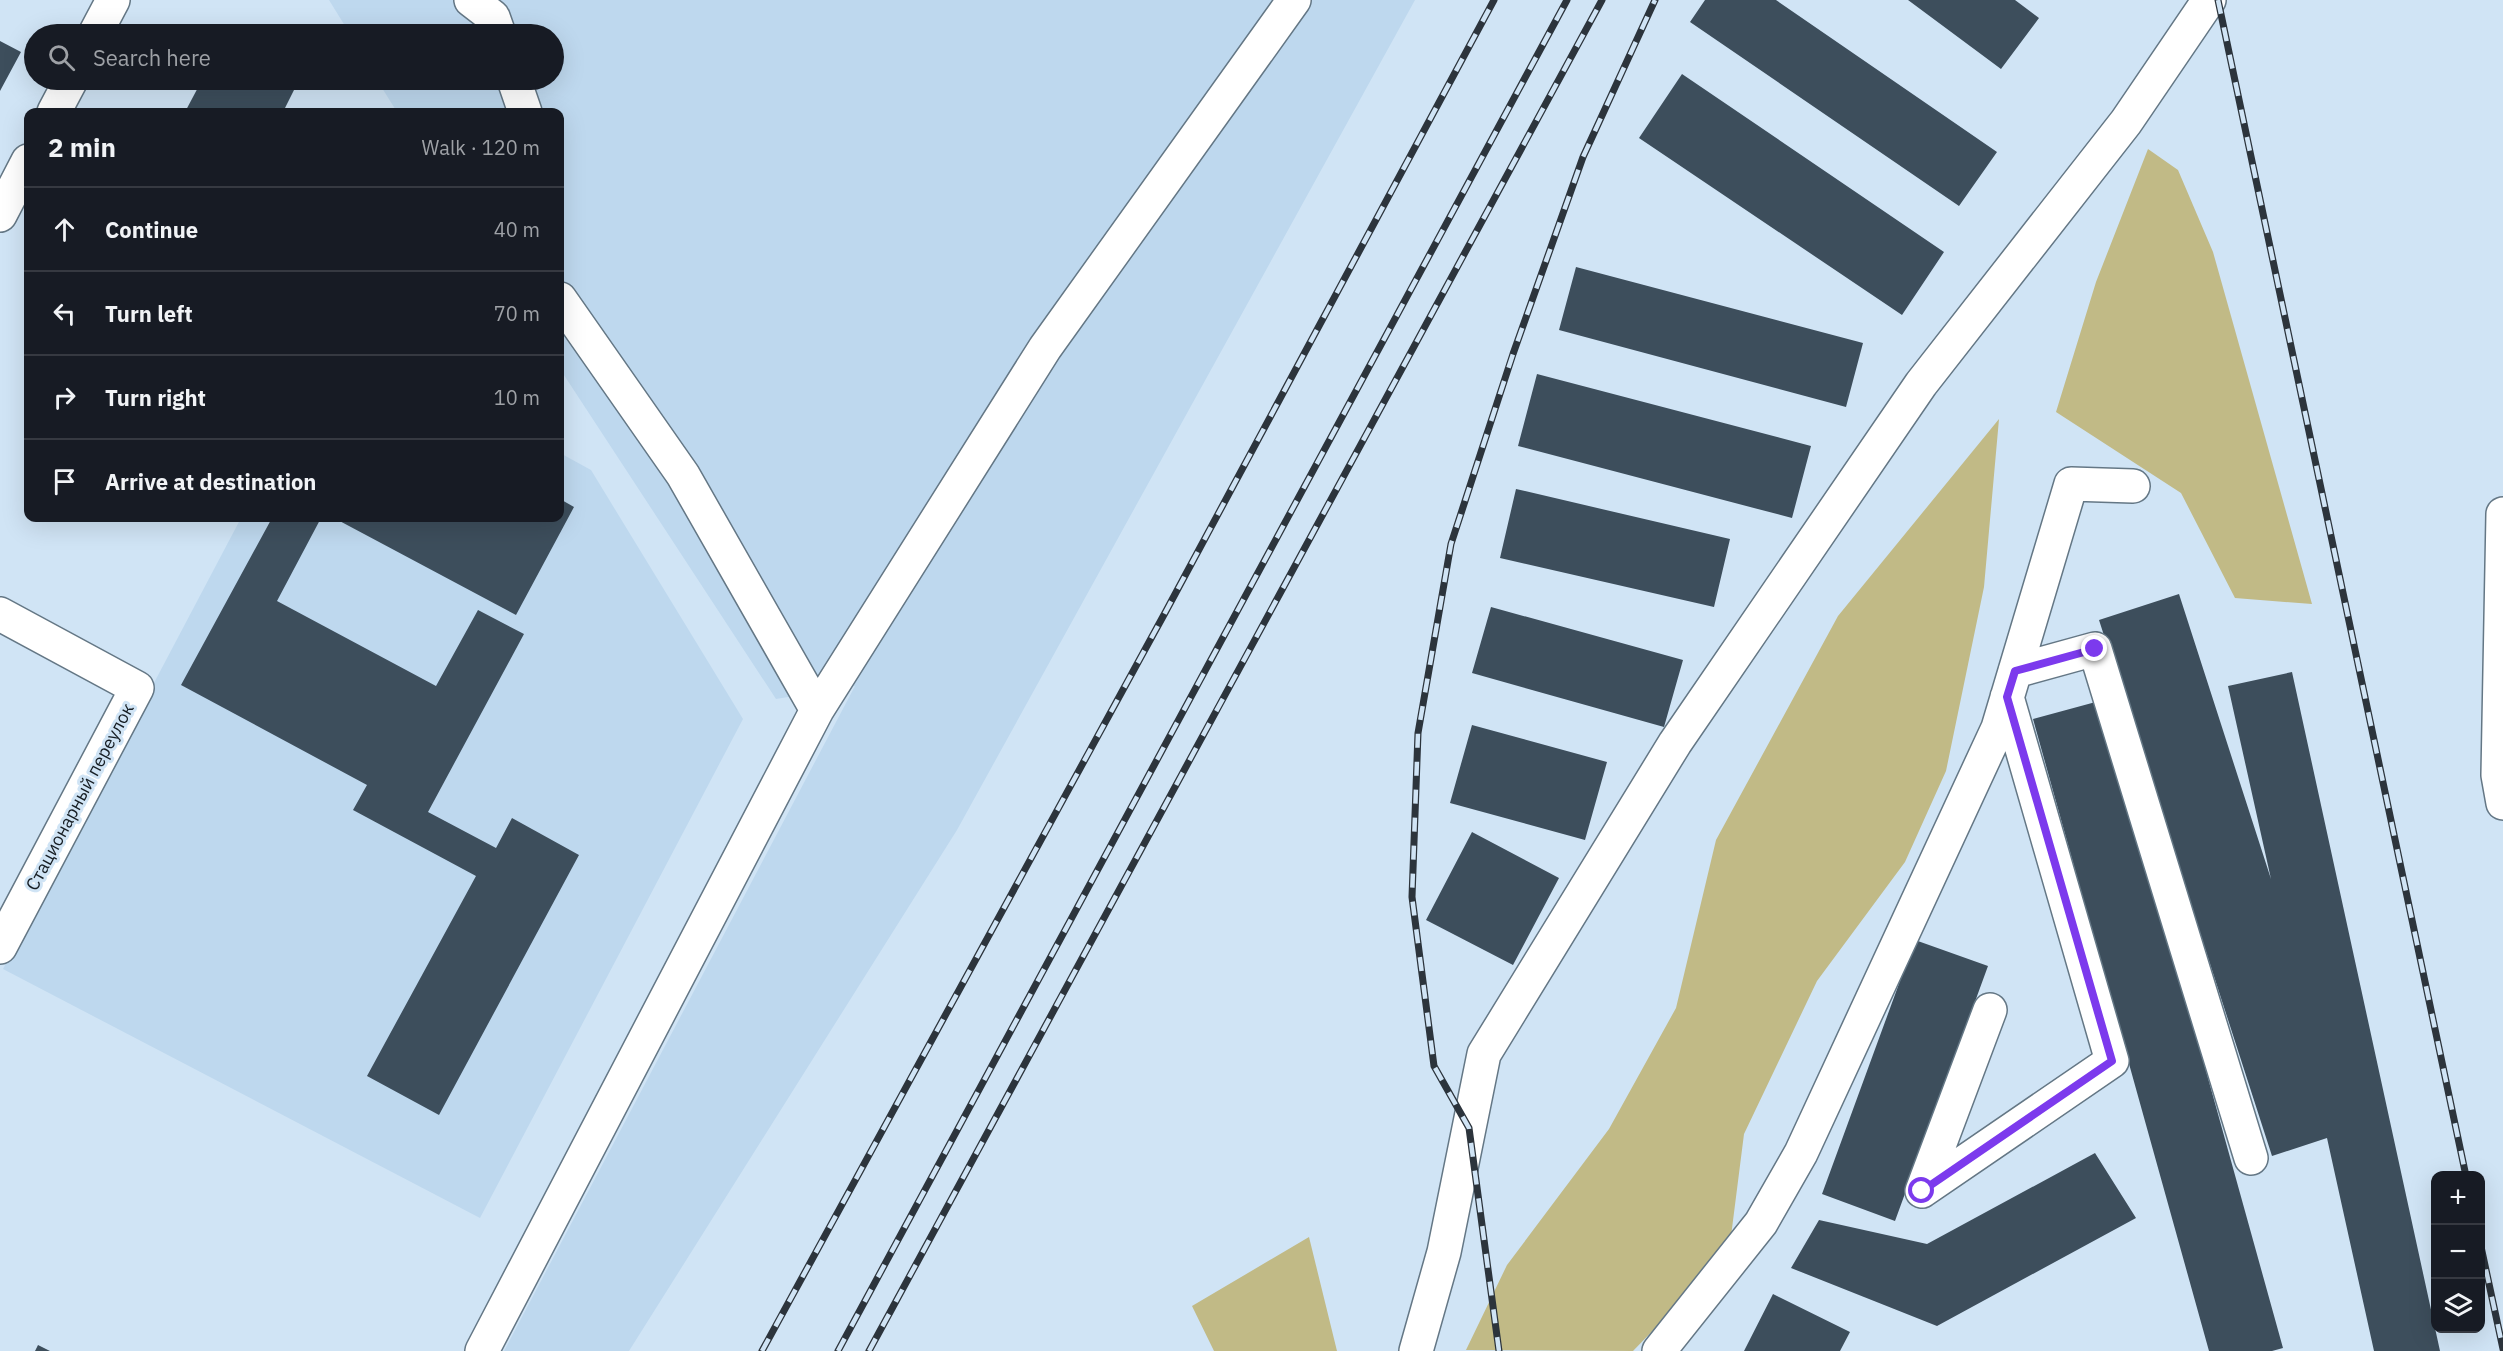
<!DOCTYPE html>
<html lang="en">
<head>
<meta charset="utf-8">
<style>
	:root { --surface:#171b24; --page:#242831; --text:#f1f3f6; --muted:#9ea1a6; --line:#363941 }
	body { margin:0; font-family:"IBM Plex Sans",sans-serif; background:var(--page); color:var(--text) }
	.controls { position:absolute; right:18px; bottom:18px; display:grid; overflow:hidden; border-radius:12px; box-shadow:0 6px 24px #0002 }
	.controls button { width:54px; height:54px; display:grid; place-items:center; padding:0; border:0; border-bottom:2px solid var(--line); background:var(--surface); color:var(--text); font:30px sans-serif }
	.stop { position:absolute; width:18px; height:18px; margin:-14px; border:4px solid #7c3aed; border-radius:50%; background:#fff }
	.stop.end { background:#7c3aed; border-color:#fff; box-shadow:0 2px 6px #0008 }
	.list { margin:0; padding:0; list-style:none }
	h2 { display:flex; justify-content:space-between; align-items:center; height:78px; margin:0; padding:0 24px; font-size:26px }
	h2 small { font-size:20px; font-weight:400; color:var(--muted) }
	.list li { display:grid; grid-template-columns:39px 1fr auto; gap:18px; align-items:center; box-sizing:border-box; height:84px; padding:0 24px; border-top:2px solid var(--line) }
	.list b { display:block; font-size:22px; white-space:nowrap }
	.list em { font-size:20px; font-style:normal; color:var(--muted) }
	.icon { flex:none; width:33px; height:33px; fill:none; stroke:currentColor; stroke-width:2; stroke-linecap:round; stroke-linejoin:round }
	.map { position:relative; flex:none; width:2503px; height:1351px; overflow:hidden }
	.search { position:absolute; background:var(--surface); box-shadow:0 6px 24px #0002; left:24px; top:24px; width:540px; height:66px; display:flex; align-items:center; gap:15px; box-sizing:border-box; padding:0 21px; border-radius:33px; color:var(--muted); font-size:22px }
	.panel { position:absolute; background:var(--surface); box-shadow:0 6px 24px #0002; left:24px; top:108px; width:540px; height:414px; border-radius:12px }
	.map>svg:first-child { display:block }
	.built { fill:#bed8ee }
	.green { fill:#c1ba86 }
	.building { fill:#3d4e5c }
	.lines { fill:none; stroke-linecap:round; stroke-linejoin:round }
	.minor-casing { stroke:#647785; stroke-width:36 }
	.minor { stroke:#fff; stroke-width:33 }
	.rail-casing { stroke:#2c343c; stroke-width:7 }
	.rail { stroke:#d0e4f5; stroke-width:4.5; stroke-dasharray:14; stroke-linecap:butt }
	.route { stroke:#7c3aed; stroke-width:8 }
	.labels { text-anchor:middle; stroke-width:6; stroke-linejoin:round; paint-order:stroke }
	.street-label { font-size:18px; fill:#161d23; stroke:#d0e4f5 }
</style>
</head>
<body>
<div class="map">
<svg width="2503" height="1351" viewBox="0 0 2503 1351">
	<rect width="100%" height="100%" fill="#d0e4f5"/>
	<!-- built -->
	<path class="built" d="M 329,0 L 1415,0 L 957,830 L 629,1351 L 504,1351 L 855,686 L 776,699 L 560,369 L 560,112 L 397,112 L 377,80 L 554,80 L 554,34 L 350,34 Z
		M 560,453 L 591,470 L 743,719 L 480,1218 L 3,969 L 241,518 L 560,518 Z"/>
	<!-- green -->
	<path class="green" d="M 2148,149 L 2178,170 L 2213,252 L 2312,604 L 2235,598 L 2181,493 L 2056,412 L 2096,282 Z
		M 1999,419 L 1984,587 L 1946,771 L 1905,862 L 1817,981 L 1744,1134 L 1729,1252 L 1633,1351 L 1466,1350 L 1507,1265 L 1609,1129 L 1676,1008 L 1716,840 L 1838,616 Z
		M 1309,1237 L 1337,1351 L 1214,1351 L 1192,1306 Z"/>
	<!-- building -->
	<path class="building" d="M 1705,0 L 1776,0 L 1997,152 L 1959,206 L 1690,22 Z
		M 1908,0 L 2015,0 L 2039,18 L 2001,69 Z
		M 0,41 L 21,52 L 0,91 Z
		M 1682,74 L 1944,252 L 1902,315 L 1639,138 Z
		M 202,80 L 299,80 L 283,112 L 185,112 Z
		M 1576,267 L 1863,343 L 1846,407 L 1559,330 Z
		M 1537,374 L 1811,446 L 1792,518 L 1518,446 Z
		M 1516,489 L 1730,539 L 1714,607 L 1500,558 Z
		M 560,499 L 574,507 L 516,615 L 334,518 L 560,518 Z
		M 272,518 L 321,518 L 277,601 L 436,686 L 478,610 L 524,634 L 428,812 L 496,848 L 512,818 L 579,855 L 439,1115 L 367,1076 L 476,876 L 353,810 L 367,785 L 181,685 Z
		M 2179,594 L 2271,879 L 2228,686 L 2292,672 L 2440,1351 L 2374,1351 L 2327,1138 L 2272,1156 L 2099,620 Z
		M 1491,607 L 1683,660 L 1664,727 L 1472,673 Z
		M 2103,700 L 2283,1348 L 2272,1351 L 2209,1351 L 2033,719 Z
		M 1472,725 L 1607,762 L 1585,840 L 1450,803 Z
		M 1472,832 L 1559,878 L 1513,965 L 1426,920 Z
		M 1915,940 L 1988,966 L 1895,1221 L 1822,1194 Z
		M 2095,1153 L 2136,1218 L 1937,1326 L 1791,1268 L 1819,1220 L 1927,1244 Z
		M 1773,1294 L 1850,1332 L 1840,1351 L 1744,1351 Z
		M 38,1345 L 50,1351 L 35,1351 Z"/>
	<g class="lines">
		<defs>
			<path id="minor" d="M 471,0 L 493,17 L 499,34
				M 95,34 L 113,0
				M 514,80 L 525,112
				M 54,112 L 71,80
				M 0,215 L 28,161
				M 560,299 L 683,475 L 817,710 L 1045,348 L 1294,0
				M 2503,514 L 2498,775 L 2503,803
				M 0,614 L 137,688 L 0,947
				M 2015,671 L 2095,649 L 2251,1158
				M 1922,1191 L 2112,1061 L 2007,697
				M 1922,1191 L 1990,1010
				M 482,1351 L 817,710
				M 1416,1351 L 1444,1252 L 1484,1054 L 1675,743 L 1921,384 L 2126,122 L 2209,0
				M 1659,1351 L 1761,1223 L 1801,1153 L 1998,728 L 2071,484 L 2133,486"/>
		</defs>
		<!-- minor casing -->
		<use href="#minor" class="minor-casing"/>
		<!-- minor -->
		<use href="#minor" class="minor"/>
		<defs>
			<path id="rail" d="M 2218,0 L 2466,1176
				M 2480,1242 L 2503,1349
				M 762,1351 L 1166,611 L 1494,0
				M 838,1351 L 1567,0
				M 869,1351 L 1602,0
				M 1499,1351 L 1469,1128 L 1434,1066 L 1412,897 L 1418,733 L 1451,544 L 1513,354 L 1583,157 L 1655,0"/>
		</defs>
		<!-- rail casing -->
		<use href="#rail" class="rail-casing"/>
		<!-- rail -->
		<use href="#rail" class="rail"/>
	</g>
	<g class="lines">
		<!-- route -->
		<path class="route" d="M 1922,1191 L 2112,1061 L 2007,697 L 2015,671 L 2095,649"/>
	</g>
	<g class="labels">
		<!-- street labels -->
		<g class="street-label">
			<text transform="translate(80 797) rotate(-62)" y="6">Стационарный переулок</text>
		</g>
	</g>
</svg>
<div class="controls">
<button>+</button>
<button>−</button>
<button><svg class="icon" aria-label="layers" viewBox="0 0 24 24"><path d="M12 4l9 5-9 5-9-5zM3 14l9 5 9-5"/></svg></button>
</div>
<div class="stop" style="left:1922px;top:1191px"></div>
<div class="stop end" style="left:2095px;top:649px"></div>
<div class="search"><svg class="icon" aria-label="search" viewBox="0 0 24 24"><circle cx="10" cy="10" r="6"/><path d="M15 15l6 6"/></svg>Search here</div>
<section class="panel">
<h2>2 min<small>Walk · 120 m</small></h2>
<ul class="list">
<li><svg class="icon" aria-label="ahead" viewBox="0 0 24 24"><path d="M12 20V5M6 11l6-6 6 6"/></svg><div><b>Continue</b></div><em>40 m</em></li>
<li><svg class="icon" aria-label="left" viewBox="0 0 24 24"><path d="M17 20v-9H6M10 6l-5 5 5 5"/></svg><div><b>Turn left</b></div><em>70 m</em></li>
<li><svg class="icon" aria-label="right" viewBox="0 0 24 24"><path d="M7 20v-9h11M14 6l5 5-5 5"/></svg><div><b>Turn right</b></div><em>10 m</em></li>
<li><svg class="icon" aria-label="arrive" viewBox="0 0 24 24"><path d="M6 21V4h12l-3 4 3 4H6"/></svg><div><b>Arrive at destination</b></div></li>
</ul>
</section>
</div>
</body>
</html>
